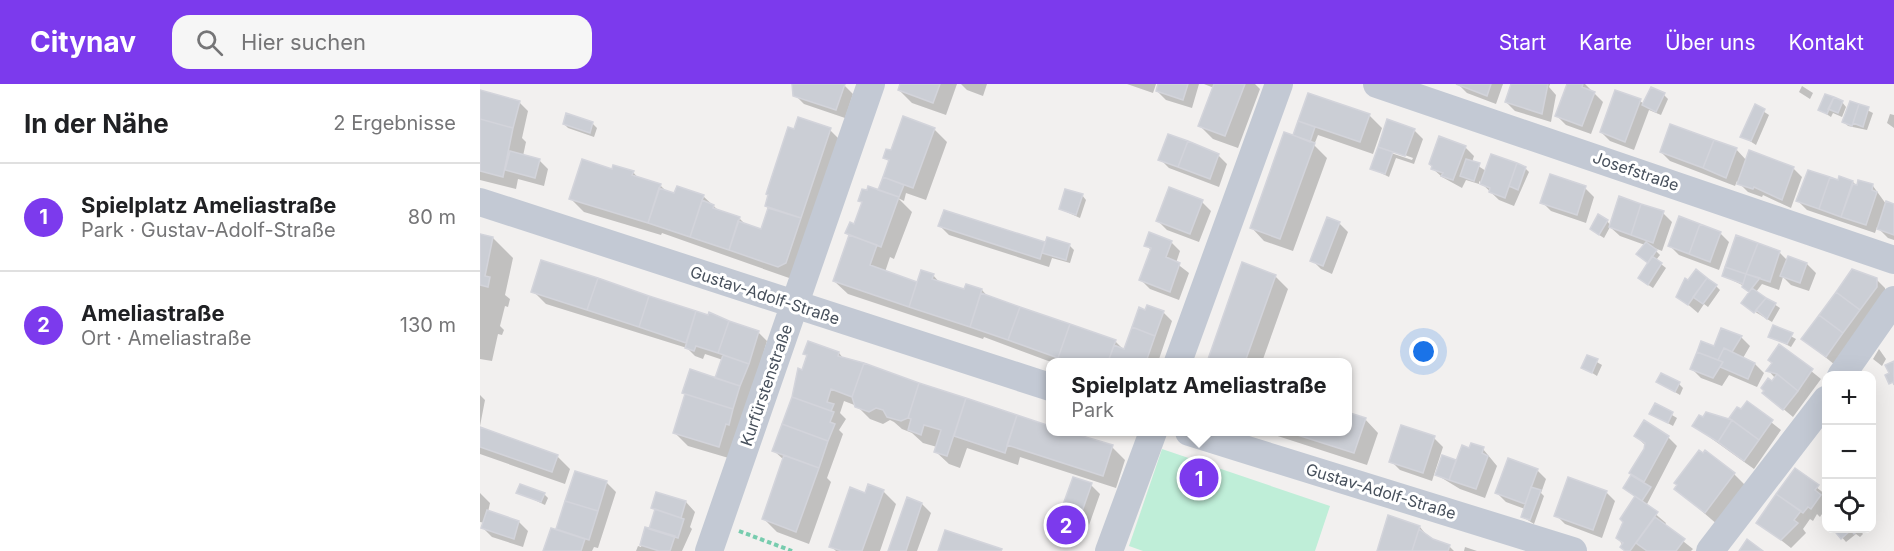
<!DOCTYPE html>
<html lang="de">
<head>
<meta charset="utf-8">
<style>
	:root { --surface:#fff; --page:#f6f6f6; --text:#202124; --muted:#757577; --line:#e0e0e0; --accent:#7c3aed }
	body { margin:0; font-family:Inter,sans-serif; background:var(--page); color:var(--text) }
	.controls { position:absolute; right:18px; bottom:18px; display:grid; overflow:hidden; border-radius:12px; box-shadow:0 6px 24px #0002 }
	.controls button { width:54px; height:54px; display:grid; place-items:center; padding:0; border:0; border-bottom:2px solid var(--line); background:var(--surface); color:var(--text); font:30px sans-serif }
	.you { position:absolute; left:944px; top:268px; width:21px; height:21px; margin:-15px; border:4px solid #fff; border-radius:50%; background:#1a73e8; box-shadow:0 0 0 9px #1a73e833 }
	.badge { display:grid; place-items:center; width:39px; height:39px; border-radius:50%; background:var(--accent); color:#fff; font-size:20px; font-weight:700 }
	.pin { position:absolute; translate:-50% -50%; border:3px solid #fff; box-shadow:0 2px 6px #0006 }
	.popup { position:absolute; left:566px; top:274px; width:306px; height:78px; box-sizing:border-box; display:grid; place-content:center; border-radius:12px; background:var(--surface); filter:drop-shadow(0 2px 4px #0005); font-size:20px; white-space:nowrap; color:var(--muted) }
	.popup b { font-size:22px; color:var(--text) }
	.popup::after { content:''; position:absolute; left:50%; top:100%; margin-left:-12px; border:12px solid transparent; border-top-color:var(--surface) }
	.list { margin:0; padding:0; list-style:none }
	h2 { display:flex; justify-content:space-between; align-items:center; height:78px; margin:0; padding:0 24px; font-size:26px }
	h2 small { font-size:20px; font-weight:400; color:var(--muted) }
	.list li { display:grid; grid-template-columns:39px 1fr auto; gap:18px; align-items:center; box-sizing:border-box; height:108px; padding:0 24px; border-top:2px solid var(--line) }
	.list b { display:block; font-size:22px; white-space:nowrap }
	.list p { margin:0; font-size:20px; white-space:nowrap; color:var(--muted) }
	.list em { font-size:20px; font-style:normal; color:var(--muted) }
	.icon { flex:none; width:33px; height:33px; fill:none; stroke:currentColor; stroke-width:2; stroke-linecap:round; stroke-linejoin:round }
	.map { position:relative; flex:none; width:1414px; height:467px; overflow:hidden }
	header { display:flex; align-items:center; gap:36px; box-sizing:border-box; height:84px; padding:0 30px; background:var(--accent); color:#fff }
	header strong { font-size:28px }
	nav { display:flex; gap:33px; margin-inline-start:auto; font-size:21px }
	.search { width:420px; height:54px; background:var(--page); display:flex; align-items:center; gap:15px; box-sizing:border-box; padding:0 21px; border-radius:18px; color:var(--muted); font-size:22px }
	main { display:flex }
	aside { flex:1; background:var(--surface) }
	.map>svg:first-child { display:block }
	.green { fill:#bfeed8 }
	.shadow { fill:#0003; fill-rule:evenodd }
	.building { fill:#cbced5; stroke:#d3d4db; stroke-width:1.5 }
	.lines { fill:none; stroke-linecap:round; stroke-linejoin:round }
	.path { stroke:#77ccae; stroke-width:4; stroke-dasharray:4.5 3; stroke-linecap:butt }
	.minor { stroke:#c3c9d4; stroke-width:28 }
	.labels { text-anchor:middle; stroke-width:6; stroke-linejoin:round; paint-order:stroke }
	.street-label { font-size:16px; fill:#47505c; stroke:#fff }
</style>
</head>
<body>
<header>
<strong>Citynav</strong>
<div class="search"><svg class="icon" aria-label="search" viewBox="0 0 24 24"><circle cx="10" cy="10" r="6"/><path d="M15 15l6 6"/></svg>Hier suchen</div>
<nav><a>Start</a><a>Karte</a><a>Über uns</a><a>Kontakt</a></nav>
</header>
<main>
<aside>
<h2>In der Nähe<small>2 Ergebnisse</small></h2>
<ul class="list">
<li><span class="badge">1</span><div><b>Spielplatz Ameliastraße</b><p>Park · Gustav-Adolf-Straße</p></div><em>80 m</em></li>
<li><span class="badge">2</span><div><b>Ameliastraße</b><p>Ort · Ameliastraße</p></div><em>130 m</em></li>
</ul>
</aside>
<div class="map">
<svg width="1414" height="467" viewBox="0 0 1414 467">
	<rect width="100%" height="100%" fill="#f2f0ef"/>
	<!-- green -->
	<path class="green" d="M 682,365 L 850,422 L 835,467 L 663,467 L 649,462 Z"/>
	<!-- shadow -->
	<path class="shadow" d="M 314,0 L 364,1 L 373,10 L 365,34 L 324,20 L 315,11 Z
		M 422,0 L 477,0 L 466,31 L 432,19 L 419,6 Z
		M 481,0 L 507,0 L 503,12 L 487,6 Z
		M 647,0 L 676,0 L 673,9 Z
		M 679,0 L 719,0 L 712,24 L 686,16 L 677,7 Z
		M 724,0 L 775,0 L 780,5 L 758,64 L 733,55 L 720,42 L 734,4 Z
		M 978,0 L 1023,0 L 1016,20 L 987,9 Z
		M 1033,0 L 1070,0 L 1069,3 L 1076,11 L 1071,38 L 1035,27 L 1026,18 Z
		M 1092,0 L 1105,0 L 1123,18 L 1111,50 L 1086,41 L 1077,32 Z
		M 1322,2 L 1333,9 L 1330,15 L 1319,8 Z
		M 0,8 L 39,18 L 48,27 L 42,54 L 46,58 L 43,72 L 59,76 L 68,85 L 64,102 L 38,95 L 36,105 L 0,96 Z
		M 829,11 L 889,31 L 902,44 L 893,70 L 838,51 L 834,61 L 847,74 L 813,167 L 784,157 L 771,143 L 819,55 L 815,51 Z
		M 1184,11 L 1188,15 L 1181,31 L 1169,26 L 1154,66 L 1130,57 L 1121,48 L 1160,17 L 1164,20 Z
		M 1362,18 L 1366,23 L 1362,33 L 1353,29 L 1351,33 L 1340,26 Z
		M 1371,18 L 1393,29 L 1387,46 L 1368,42 L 1364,38 Z
		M 1275,22 L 1289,31 L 1276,61 L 1262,52 Z
		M 1410,30 L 1414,31 L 1414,44 L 1407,39 Z
		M 908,37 L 934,46 L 943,55 L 934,80 L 916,74 L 909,93 L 891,84 ZM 908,65 L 933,74 L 932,76 L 908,68 Z
		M 112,39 L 117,44 L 114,53 L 88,44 L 84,40 Z
		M 454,45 L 467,58 L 446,116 L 426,109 L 424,117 L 418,114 L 432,128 L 414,175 L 410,173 L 405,188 L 438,200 L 453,191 L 460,199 L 485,207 L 502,206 L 509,214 L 635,257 L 645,267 L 666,228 L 683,228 L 692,237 L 678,278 L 571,278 L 504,253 L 503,255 L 368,210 L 354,197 L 370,152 L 367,149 L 375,142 L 383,120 L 380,116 L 399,107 L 410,78 L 405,74 Z
		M 350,46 L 363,59 L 312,195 L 182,149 L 181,151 L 104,128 L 91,115 L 133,87 L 153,88 L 159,95 L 180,101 L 187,108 L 223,112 L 239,127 L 259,134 L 267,142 L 282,147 L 289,125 L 286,122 L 315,47 Z
		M 985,63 L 994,72 L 992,78 L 1006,87 L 1045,84 L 1049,88 L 1034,122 L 1019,116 L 999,97 L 999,100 L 986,96 L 982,104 L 962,93 L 952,84 Z
		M 1256,65 L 1267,77 L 1313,84 L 1322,93 L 1311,124 L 1283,111 L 1282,113 L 1268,108 L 1257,97 L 1255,102 L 1190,77 L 1181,68 Z
		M 738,71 L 747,80 L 739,103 L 689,84 L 680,75 Z
		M 1360,94 L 1373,98 L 1378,103 L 1393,102 L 1406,120 L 1414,122 L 1414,156 L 1408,154 L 1397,143 L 1395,149 L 1327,126 L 1318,117 L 1359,98 Z
		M 1105,104 L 1114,113 L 1106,139 L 1071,127 L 1062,118 Z
		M 602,111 L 606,116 L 600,134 L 580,125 Z
		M 722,118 L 731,127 L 719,158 L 687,146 L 678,137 Z
		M 465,128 L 565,160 L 568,155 L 590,162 L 594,166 L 590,179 L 572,174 L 569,183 L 469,151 L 460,142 Z
		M 1183,129 L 1192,138 L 1182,167 L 1172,163 L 1180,171 L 1176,176 L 1186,184 L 1173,204 L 1164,198 L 1169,179 L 1165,161 L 1140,152 L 1130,143 L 1124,154 L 1116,149 L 1127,137 L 1131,142 Z
		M 859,139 L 868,148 L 852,190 L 841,185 L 832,176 Z
		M 1240,149 L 1249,158 L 1239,186 L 1199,171 L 1190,162 Z
		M 0,151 L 13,154 L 33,174 L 25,211 L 30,215 L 28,223 L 25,222 L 20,242 L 24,246 L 22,251 L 18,250 L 12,277 L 0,275 Z
		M 691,158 L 700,167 L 696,179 L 709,189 L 699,216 L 670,205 L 661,196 L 672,167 L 666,161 Z
		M 1299,168 L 1307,176 L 1308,174 L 1327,180 L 1336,189 L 1329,207 L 1311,201 L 1303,193 L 1299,206 L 1282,200 L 1276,208 L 1300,224 L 1292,238 L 1267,223 L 1270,209 L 1264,202 L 1244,192 Z
		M 62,177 L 278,248 L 287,257 L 252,375 L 208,362 L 195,349 L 207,311 L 204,308 L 236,296 L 243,276 L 225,270 L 223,275 L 215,272 L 207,264 L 66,220 L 53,207 Z
		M 763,180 L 795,192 L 808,205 L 782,278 L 728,278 Z
		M 1396,195 L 1405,204 L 1406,213 L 1355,281 L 1323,255 Z
		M 1236,202 L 1240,206 L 1228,223 L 1224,220 L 1218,229 L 1198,212 Z
		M 1294,243 L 1316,255 L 1311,263 L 1290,252 Z
		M 1242,246 L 1261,253 L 1270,262 L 1263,274 L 1275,280 L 1284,289 L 1277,303 L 1249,291 L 1242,302 L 1221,294 L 1212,285 L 1222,259 L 1235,264 Z
		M 1300,262 L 1341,295 L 1313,333 L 1284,309 L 1295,294 L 1288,286 Z
		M 1399,265 L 1406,275 L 1402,282 L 1393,275 Z
		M 359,269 L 364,275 L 570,343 L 570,348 L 585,348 L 632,363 L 645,376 L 636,404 L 540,373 L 538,381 L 487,364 L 480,384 L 469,380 L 455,367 L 457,363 L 443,359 L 432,349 L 422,345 L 414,338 L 410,336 L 403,340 L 390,335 L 377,322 L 364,317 L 360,329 L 366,335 L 359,346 L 363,350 L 347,394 L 351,398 L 329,460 L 297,448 L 284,435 L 304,376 L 293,366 L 328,273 L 325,270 Z
		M 1108,273 L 1122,281 L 1117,292 L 1103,283 Z
		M 1178,298 L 1199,300 L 1203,304 L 1200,311 Z
		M 0,311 L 5,316 L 0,342 Z
		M 1267,319 L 1301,346 L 1274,385 L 1214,342 L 1249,337 L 1258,325 L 1261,327 Z
		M 1175,321 L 1197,334 L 1193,342 L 1171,330 Z
		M 885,335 L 898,349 L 887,381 L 785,348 L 867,348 Z
		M 0,346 L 77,372 L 90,385 L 85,400 L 0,370 Z
		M 1156,352 L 1188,353 L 1197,362 L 1166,422 L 1186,439 L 1184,442 L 1213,465 L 1211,467 L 1146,467 L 1138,454 L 1156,413 L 1145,404 L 1166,362 Z
		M 954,354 L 963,363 L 952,397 L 920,386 L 911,377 Z
		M 1003,365 L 1017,382 L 1005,414 L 980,405 L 957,391 L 975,378 L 977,379 L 990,366 Z
		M 1346,365 L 1346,379 L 1342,371 Z
		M 1057,386 L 1066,395 L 1061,409 L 1064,412 L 1054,440 L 1043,433 L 1045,425 L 1026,418 L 1017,409 Z
		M 1315,386 L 1346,411 L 1344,415 L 1346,424 L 1340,433 L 1337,430 L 1333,437 L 1330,435 L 1323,445 L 1326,449 L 1311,464 L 1278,438 Z
		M 96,388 L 127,399 L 136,408 L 118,464 L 114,463 L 112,467 L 65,467 L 77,447 Z
		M 1254,390 L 1267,403 L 1238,441 L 1196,405 Z
		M 611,401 L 620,410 L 608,444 L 602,442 L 597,457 L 580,450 L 576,446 Z
		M 403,407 L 416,420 L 400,467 L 356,467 L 351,462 L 386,410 Z
		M 38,408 L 64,410 L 68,414 L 65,421 Z
		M 1126,408 L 1135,417 L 1122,454 L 1085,440 L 1076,431 Z
		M 0,409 L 10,419 L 8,428 L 39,438 L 48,447 L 43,463 L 12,453 L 3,444 L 5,439 L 0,438 Z
		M 177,410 L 206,418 L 215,428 L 210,443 L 212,445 L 202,467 L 156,467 L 158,462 L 161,463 L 166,445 L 170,447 L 176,427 L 173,424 Z
		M 428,415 L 442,420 L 451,429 L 437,467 L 410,467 Z
		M 940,443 L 948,453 L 969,462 L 974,467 L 898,467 Z
		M 1354,444 L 1378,444 L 1383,450 L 1380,453 L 1376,450 L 1366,458 Z
		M 985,463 L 997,467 L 984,467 Z"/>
	<!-- building -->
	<path class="building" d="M 312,0 L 365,0 L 356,26 L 313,12 Z
		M 420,0 L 460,0 L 453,19 L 418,6 Z
		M 678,0 L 708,0 L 703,16 L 676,7 Z
		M 734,0 L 765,0 L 745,52 L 718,42 Z
		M 976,0 L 1011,0 L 1007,12 Z
		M 1031,0 L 1068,0 L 1062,30 L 1025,18 Z
		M 1087,0 L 1103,0 L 1102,3 L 1115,8 L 1102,42 L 1075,32 Z
		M 1171,3 L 1185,9 L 1176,28 L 1162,21 Z
		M 0,6 L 40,17 L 33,44 L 0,35 Z
		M 1135,6 L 1161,15 L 1145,58 L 1120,48 Z
		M 828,9 L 890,30 L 880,58 L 818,37 Z
		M 1345,10 L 1354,13 L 1347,30 L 1338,26 Z
		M 1354,13 L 1363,17 L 1358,29 L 1348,25 Z
		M 1370,17 L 1379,20 L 1372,42 L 1362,38 Z
		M 1275,20 L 1285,25 L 1271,57 L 1260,53 Z
		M 1379,20 L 1389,23 L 1383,43 L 1373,39 Z
		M 86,29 L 113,38 L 110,49 L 83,40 Z
		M 423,32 L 455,44 L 433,104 L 403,93 L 409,76 L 403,74 L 406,65 L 411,66 Z
		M 318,33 L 351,44 L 321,134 L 285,122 L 288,111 L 286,110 L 308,43 L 314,45 Z
		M 0,35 L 33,44 L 23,93 L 0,87 Z
		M 907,35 L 935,45 L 925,72 L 898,63 Z
		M 818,37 L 835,43 L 830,58 L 813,51 Z
		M 1190,40 L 1234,56 L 1223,84 L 1180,68 Z
		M 804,48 L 835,59 L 800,155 L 770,144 Z
		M 688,50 L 708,57 L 698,83 L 678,76 Z
		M 959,52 L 986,62 L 973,96 L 961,92 L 963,89 L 951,85 L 952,82 L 949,80 Z
		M 1234,56 L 1257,64 L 1246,94 L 1223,84 Z
		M 708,57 L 739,70 L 730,95 L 698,83 Z
		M 898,63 L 913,68 L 905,90 L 890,85 Z
		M 1269,66 L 1314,83 L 1302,116 L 1274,103 L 1273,105 L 1257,100 Z
		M 30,67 L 60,75 L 55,94 L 25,86 Z
		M 1011,70 L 1037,79 L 1025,114 L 1009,108 L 1010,104 L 1000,100 Z
		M 102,75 L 132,85 L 133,81 L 154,87 L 152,91 L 181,100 L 168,139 L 89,115 Z
		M 986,75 L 1000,79 L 994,97 L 980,92 Z
		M 1037,79 L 1046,83 L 1038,106 L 1029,102 Z
		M 1328,86 L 1350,93 L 1339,125 L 1316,117 Z
		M 1070,90 L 1106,102 L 1097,131 L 1060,119 Z
		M 1359,92 L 1373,97 L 1361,133 L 1339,125 L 1350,93 L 1358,96 Z
		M 403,93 L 424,101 L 419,113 L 398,106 Z
		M 1378,96 L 1393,100 L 1392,106 L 1397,108 L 1386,141 L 1361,133 L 1373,100 L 1377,101 Z
		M 197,102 L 224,111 L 210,153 L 168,139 L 179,104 L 194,109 Z
		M 388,102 L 419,113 L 401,163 L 365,149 L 370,138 L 374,140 L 382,118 L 378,117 L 382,105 L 387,106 Z
		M 689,103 L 723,116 L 710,150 L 676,137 Z
		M 585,105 L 603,110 L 596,131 L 579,125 Z
		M 1139,112 L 1161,120 L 1151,151 L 1129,143 Z
		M 222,116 L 234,121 L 233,124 L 260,133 L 249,166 L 210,153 Z
		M 1406,117 L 1414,120 L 1414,151 L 1397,145 Z
		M 1161,120 L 1184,127 L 1173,159 L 1151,151 Z
		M 288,124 L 321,134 L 306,179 L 298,183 L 249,166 L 258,137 L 281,145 Z
		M 464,126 L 565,158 L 560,175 L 458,142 Z
		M 1118,130 L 1128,136 L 1119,151 L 1110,145 Z
		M 1199,132 L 1220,140 L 1209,170 L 1188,162 Z
		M 847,133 L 860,138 L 843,182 L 830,177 Z
		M 1220,140 L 1241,148 L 1230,178 L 1209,170 Z
		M 669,148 L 692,157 L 686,173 L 700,179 L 690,208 L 659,196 L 671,164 L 664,162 Z
		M 0,150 L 13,153 L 5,192 L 10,193 L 8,203 L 0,201 Z
		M 369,151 L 397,161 L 390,181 L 437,198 L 429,223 L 353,197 Z
		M 1256,151 L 1278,159 L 1266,190 L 1245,183 Z
		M 567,153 L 590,160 L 586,176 L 562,169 Z
		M 1166,158 L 1177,166 L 1168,179 L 1156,170 Z
		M 1278,159 L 1300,167 L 1290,198 L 1266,190 Z
		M 1172,172 L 1182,179 L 1168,201 L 1158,194 Z
		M 1308,172 L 1327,179 L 1320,199 L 1300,192 Z
		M 61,176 L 118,194 L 107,226 L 51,208 Z
		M 762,178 L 796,191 L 765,278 L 727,278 Z
		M 1245,183 L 1266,190 L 1263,200 L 1242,192 Z
		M 1216,185 L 1227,194 L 1208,221 L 1196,213 L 1205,194 L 1208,196 Z
		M 1372,185 L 1397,194 L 1397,203 L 1380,226 L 1356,208 Z
		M 441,186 L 454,190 L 452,195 L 484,205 L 486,200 L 502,205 L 490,243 L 429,223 Z
		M 1266,190 L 1280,194 L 1269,208 L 1262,203 Z
		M 118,194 L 169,212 L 159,243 L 107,226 Z
		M 1227,194 L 1237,201 L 1223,220 L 1213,213 Z
		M 1272,204 L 1286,214 L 1274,229 L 1261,219 Z
		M 1356,208 L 1380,226 L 1363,249 L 1339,231 Z
		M 501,209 L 540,223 L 528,256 L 490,243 Z
		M 169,212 L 216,227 L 206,259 L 159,243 Z
		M 1286,214 L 1296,219 L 1287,235 L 1276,226 Z
		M 667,221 L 684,227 L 675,252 L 652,243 L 659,223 L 665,226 Z
		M 540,223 L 590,240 L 578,274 L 528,256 Z
		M 216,227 L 228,231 L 229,228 L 249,237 L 238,269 L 216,262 L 214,267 L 205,264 Z
		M 1339,231 L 1363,249 L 1346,273 L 1321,255 Z
		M 249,237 L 279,247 L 269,280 L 238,269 Z
		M 590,240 L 636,256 L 628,278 L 593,278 L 578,274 Z
		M 1293,241 L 1313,249 L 1307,260 L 1288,253 Z
		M 652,243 L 675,252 L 666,278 L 628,278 L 634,261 L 644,265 Z
		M 1241,244 L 1262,252 L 1252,268 L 1244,264 L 1238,276 L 1217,268 L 1221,257 L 1234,262 Z
		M 328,257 L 359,268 L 358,272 L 384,279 L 372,313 L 351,305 L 347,318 L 354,320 L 351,327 L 312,313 L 318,284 L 322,286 L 327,271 L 323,270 Z
		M 1299,260 L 1333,285 L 1318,307 L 1297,290 L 1286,287 L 1292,279 L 1288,276 Z
		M 1244,264 L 1275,279 L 1268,295 L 1240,283 L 1243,278 L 1238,276 Z
		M 1217,268 L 1243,278 L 1233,294 L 1210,285 Z
		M 243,271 L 269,280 L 260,302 L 235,294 Z
		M 1107,271 L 1118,275 L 1112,289 L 1101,284 Z
		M 1414,277 L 1414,301 L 1413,298 L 1409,300 L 1405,291 L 1409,289 L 1405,281 Z
		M 384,279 L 439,299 L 428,334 L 421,337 L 407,333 L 403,326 L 396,324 L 389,328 L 375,323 L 372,313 Z
		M 210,285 L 260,302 L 253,325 L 202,309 Z
		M 1181,289 L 1200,298 L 1195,308 L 1176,298 Z
		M 1297,290 L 1318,307 L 1303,326 L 1282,309 L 1284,307 L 1281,304 L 1288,294 L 1292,297 Z
		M 439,299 L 486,314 L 467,372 L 454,368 L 461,346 L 444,341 L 441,351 L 428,346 L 431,335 L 428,334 Z
		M 205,310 L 253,325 L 249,341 L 246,340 L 239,363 L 193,349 Z
		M 312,313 L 354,328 L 350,338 L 355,340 L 348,357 L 302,340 Z
		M 486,314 L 537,331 L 525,369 L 474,352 Z
		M 1267,317 L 1293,336 L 1279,356 L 1249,334 L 1257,323 L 1261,325 Z
		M 1175,319 L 1193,328 L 1188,339 L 1169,330 Z
		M 867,328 L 886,334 L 874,369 L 808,348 L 867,348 Z
		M 1226,328 L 1252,336 L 1238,358 L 1212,342 L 1219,331 L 1223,333 Z
		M 537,331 L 570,342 L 570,348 L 589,348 L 633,361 L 623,392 L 527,361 Z
		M 1164,336 L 1189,352 L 1164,398 L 1149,389 L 1164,365 L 1165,359 L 1154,352 Z
		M 1252,336 L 1279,356 L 1264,377 L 1238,358 Z
		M 302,340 L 348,357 L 339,384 L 292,367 Z
		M 921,341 L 955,352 L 943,389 L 909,378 Z
		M 0,343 L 78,371 L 72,388 L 0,363 Z
		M 991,359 L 1004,363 L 1002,369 L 1008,372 L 996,405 L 969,396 L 982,361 L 989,364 Z
		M 1219,366 L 1223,369 L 1225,366 L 1255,389 L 1225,429 L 1194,405 L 1197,401 L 1194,399 Z
		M 304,371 L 339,384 L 316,448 L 282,435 Z
		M 962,371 L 976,376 L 969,396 L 955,391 Z
		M 1028,374 L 1058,385 L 1045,420 L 1015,409 Z
		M 1315,384 L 1339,401 L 1335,406 L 1341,411 L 1331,425 L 1328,423 L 1323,429 L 1296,410 Z
		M 95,387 L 127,397 L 118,427 L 85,417 Z
		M 1151,391 L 1171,403 L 1162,417 L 1143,404 Z
		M 593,393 L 612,399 L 599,436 L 580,429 Z
		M 1088,393 L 1127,407 L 1113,446 L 1074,432 Z
		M 40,400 L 65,409 L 61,418 L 36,409 Z
		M 388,400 L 404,406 L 382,467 L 362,467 L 349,463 L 370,403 L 385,409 Z
		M 1051,403 L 1061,406 L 1050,436 L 1041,433 Z
		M 176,408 L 206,417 L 201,434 L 171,424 Z
		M 1296,410 L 1321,427 L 1314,436 L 1318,439 L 1301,456 L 1276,439 Z
		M 1155,412 L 1178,428 L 1150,467 L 1145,467 L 1140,463 L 1143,459 L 1136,454 L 1143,438 L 1140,435 Z
		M 427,413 L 442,419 L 426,467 L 408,467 Z
		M 85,417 L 118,427 L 109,456 L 76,445 Z
		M 175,425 L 204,435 L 198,454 L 169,445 Z
		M 7,426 L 39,437 L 34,455 L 1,444 Z
		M 580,429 L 599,436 L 593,453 L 574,447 Z
		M 908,431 L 940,442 L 932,467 L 897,467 Z
		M 1175,433 L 1205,455 L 1196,467 L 1167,467 L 1156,459 Z
		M 165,443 L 195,452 L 190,467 L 179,467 L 160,461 Z
		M 71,444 L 105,455 L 101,467 L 63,467 Z
		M 1352,444 L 1379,444 L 1380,445 L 1374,450 L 1371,446 L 1361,455 Z
		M 939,445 L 953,455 L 970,461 L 968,467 L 932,467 Z
		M 465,446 L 522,465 L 521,467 L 458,467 Z
		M 1267,455 L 1283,467 L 1259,467 Z"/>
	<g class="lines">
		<!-- path -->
		<path class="path" d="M 259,447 L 312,467"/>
		<!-- minor -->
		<path class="minor" d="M 897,0 L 1414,176
			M 0,118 L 570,303
			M 698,278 L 799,0
			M 1361,292 L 1414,216
			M 709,348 L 1093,467
			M 229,467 L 391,0
			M 629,467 L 673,348
			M 1230,467 L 1346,316"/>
	</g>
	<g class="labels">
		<!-- street labels -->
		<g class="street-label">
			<text transform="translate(1156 87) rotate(19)" y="6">Josefstraße</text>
			<text transform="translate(285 211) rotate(18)" y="6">Gustav-Adolf-Straße</text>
			<text transform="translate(286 301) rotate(-71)" y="6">Kurfürstenstraße</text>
			<text transform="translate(901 407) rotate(17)" y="6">Gustav-Adolf-Straße</text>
		</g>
	</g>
</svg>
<div class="controls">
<button>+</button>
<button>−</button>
<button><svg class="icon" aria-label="locate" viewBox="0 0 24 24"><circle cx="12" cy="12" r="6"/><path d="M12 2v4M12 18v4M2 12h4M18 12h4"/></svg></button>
</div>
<div class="you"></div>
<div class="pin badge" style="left:719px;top:394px">1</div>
<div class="popup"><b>Spielplatz Ameliastraße</b>Park</div>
<div class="pin badge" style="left:586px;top:441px">2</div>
</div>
</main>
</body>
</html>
